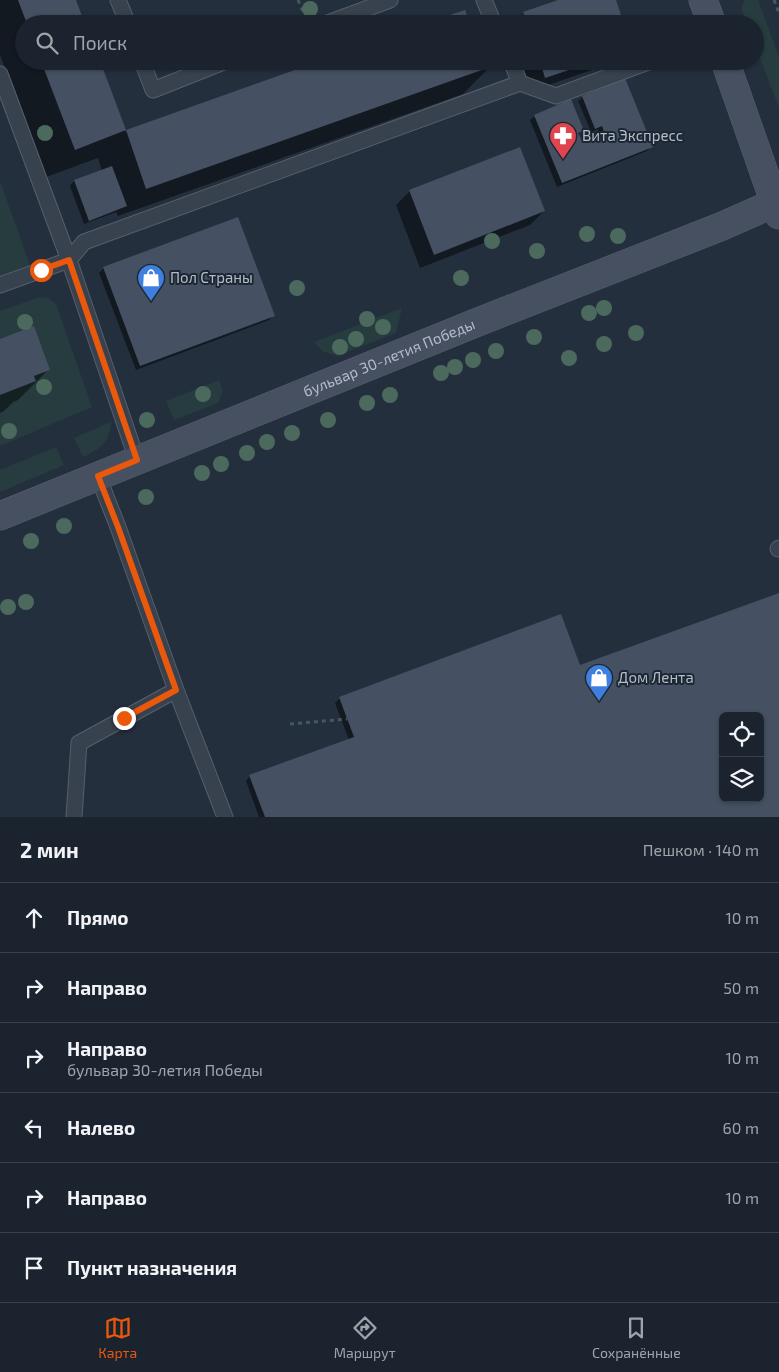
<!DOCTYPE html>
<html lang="ru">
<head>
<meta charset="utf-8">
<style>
	:root { --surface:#1b232e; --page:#242b36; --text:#f1f3f6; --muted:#a0a4aa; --line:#39404a; --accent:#ea580c }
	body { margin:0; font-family:"Exo 2",sans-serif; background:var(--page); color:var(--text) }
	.controls { position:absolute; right:15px; bottom:15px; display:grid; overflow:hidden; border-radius:8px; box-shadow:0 1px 4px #0004 }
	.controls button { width:45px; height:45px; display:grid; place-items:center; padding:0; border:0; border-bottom:1px solid var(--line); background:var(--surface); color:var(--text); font:25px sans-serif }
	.stop { position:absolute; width:15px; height:15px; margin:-11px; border:4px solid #ea580c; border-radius:50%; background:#fff }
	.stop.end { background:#ea580c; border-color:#fff; box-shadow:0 1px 5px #0008 }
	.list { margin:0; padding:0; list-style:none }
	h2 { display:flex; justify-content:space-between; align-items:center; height:65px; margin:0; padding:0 20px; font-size:21px }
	h2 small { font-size:16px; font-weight:400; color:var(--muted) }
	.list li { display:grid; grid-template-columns:32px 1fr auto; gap:15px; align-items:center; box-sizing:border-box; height:70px; padding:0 20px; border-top:1px solid var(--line) }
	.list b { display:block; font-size:19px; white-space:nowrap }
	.list p { margin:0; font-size:16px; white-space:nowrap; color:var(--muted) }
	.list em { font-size:16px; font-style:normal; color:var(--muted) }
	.icon { flex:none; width:28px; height:28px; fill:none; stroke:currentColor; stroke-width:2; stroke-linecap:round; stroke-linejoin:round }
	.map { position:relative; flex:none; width:779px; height:817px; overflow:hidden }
	.search { position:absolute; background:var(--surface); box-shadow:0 1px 4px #0004; left:15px; right:15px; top:15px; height:55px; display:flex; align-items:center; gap:12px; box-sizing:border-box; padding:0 18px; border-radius:28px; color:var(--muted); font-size:19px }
	.sheet { height:485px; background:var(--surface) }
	nav { display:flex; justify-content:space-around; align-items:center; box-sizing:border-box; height:70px; border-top:1px solid var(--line); background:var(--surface); font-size:14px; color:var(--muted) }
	nav a { display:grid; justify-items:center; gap:2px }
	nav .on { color:var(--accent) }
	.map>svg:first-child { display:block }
	.green { fill:#263c3f }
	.shadow { fill:#0007; fill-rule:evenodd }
	.building { fill:#455162; fill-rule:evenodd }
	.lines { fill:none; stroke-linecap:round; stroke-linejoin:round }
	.lane-casing { stroke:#565f6c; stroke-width:17 }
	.secondary-casing { stroke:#565f6c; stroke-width:29 }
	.path { stroke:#44595c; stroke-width:3; stroke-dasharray:4 4; stroke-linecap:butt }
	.lane { stroke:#38414e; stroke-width:15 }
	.secondary { stroke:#465061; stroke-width:28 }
	.tree { fill:#4b6a5d }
	.route { stroke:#ea580c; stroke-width:6 }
	.labels { text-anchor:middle; stroke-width:4; stroke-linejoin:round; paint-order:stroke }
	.poi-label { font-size:15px; fill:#b4bcc9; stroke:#1d2633; text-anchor:start }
	.street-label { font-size:15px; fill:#b4bcc9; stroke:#1d2633 }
</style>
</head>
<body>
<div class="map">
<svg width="779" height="817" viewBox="0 0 779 817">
	<rect width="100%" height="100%" fill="#242f3e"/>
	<!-- green -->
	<path class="green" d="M 745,0 L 758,0 L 779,57 L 779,108 L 755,45 L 755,24 L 747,24 L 741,8 Z
		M 0,181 L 30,265 L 0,277 Z
		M 40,297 L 48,298 L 56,304 L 92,407 L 0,446 L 0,395 L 36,381 L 34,376 L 50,370 L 0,339 L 0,311 Z
		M 402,308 L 396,333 L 337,356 L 322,351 L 314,342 Z
		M 219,380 L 223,391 L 218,403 L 174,420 L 166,401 Z
		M 111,422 C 110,443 100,449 83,457 L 74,438 Z
		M 56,447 L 64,465 L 0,492 L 0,470 Z"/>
	<!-- shadow -->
	<path class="shadow" d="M 0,0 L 75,0 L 84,24 L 24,24 L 24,61 L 98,61 L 125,132 L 324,61 L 491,66 L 463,94 L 118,216 L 116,212 L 84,224 L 70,186 L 74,181 L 102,171 L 98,158 L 46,177 L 0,55 Z
		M 562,0 L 615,0 L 623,24 L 513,24 L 524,13 Z
		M 521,61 L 618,61 L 531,91 Z
		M 583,97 L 651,146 L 647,151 L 557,187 L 530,120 L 535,116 L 583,130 L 578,135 L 581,143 L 600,135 L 598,129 L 591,132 L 578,101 Z
		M 410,191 L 544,211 L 530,225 L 420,268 L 396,205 Z
		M 104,268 L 273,315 L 269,320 L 136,370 L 99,273 Z
		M 0,340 L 48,370 L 18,400 L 13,402 L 4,411 L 0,413 Z
		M 779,594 L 779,817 L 259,817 L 246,781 L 250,776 L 349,740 L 335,703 L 340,698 L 579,667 ZM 723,716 L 760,716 L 760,798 L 723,798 Z"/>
	<!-- building -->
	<path class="building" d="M 18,0 L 76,0 L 85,24 L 27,24 Z
		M 558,0 L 616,0 L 624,24 L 527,24 L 523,12 Z
		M 465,10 L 470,24 L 426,24 L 426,23 Z
		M 41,61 L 100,61 L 126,130 L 320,61 L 491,61 L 493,66 L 146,189 L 126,130 L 75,150 Z
		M 540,61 L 593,61 L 593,62 L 545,78 Z
		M 625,78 L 653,147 L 562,183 L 534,115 L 571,99 L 584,131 L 578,133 L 582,141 L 604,132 L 602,126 L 595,129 L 582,96 Z
		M 520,147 L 545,211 L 434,255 L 409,190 Z
		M 112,166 L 127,206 L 89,221 L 74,180 Z
		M 238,217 L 275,316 L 140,366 L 103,267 Z
		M 34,326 L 50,370 L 34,376 L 36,381 L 0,395 L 0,339 Z
		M 779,593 L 779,817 L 265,817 L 249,775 L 354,737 L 339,697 L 561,614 L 580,665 ZM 723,716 L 760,716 L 760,798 L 723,798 Z"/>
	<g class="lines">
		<defs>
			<path id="lane" d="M 118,0 L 128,24
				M 484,0 L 494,24
				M 325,24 L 390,0
				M 142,61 L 153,90 L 226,61
				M 0,74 L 69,260 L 137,460
				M 520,83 L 556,96 L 651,61
				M 0,285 L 69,260 L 84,242 L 520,83 L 511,61
				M 98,476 L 118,527 L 176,690 L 225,817
				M 778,549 L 779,548
				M 74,817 L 79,743 L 176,690"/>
			<g id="secondary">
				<path d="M 703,0 L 712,24"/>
				<path d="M 725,61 L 779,215"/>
				<path id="s1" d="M 0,516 L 478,322 L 720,227 L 779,201"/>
			</g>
		</defs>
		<!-- lane casing -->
		<use href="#lane" class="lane-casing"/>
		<!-- secondary casing -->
		<use href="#secondary" class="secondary-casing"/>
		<!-- path -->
		<path class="path" d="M 298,0 L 305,16
			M 774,0 L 779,13
			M 290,724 L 347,719"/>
		<!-- lane -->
		<use href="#lane" class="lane"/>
		<!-- secondary -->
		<use href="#secondary" class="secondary"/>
	</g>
	<!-- trees -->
	<g class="tree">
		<circle cx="310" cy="9" r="8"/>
		<circle cx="45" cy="133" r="8"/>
		<circle cx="587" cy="234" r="8"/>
		<circle cx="618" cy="236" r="8"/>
		<circle cx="492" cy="241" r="8"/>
		<circle cx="537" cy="251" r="8"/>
		<circle cx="461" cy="278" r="8"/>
		<circle cx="297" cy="288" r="8"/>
		<circle cx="604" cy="308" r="8"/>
		<circle cx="589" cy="313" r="8"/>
		<circle cx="367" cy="319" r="8"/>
		<circle cx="25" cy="322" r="8"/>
		<circle cx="383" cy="327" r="8"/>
		<circle cx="636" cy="333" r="8"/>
		<circle cx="534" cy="337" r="8"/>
		<circle cx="356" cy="339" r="8"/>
		<circle cx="604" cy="344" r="8"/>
		<circle cx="340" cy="347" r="8"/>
		<circle cx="496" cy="351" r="8"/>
		<circle cx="569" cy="358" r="8"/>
		<circle cx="473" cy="360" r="8"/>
		<circle cx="455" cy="367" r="8"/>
		<circle cx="441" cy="373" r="8"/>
		<circle cx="44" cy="387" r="8"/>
		<circle cx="203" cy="394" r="8"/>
		<circle cx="390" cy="395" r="8"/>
		<circle cx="367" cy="403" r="8"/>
		<circle cx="147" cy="420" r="8"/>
		<circle cx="328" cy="420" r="8"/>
		<circle cx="9" cy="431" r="8"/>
		<circle cx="292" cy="433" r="8"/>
		<circle cx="267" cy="442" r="8"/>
		<circle cx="247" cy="453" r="8"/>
		<circle cx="221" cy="464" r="8"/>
		<circle cx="202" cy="473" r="8"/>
		<circle cx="146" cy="497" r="8"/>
		<circle cx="64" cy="526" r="8"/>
		<circle cx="31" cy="541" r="8"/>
		<circle cx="26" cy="602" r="8"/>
		<circle cx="8" cy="607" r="8"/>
	</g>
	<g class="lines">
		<!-- route -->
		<path class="route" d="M 41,270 L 69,260 L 137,460 L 98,476 L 118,527 L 176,690 L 124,718"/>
	</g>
	<!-- icons -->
	<defs>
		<symbol id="pharmacy-pin" viewBox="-11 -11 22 30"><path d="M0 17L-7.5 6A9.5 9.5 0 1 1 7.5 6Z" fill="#e0444e" stroke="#1d2633"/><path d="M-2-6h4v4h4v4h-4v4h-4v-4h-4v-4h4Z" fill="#fff"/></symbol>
		<symbol id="shop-pin" viewBox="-11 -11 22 30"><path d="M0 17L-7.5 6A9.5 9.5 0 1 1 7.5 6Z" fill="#3f7fe0" stroke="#1d2633"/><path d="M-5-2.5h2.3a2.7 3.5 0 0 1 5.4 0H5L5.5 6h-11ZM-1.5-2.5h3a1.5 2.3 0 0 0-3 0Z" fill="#fff"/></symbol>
	</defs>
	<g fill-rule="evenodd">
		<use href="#pharmacy-pin" x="547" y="120" width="32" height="43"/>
		<use href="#shop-pin" x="135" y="262" width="32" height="43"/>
		<use href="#shop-pin" x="583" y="662" width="32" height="43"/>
	</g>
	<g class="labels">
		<!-- poi labels -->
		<g class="poi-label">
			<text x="582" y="141">Вита Экспресс</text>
			<text x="170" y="283">Пол Страны</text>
			<text x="618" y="683">Дом Лента</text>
		</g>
		<!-- street labels -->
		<g class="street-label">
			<text dy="5" stroke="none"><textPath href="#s1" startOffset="420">бульвар 30-летия Победы</textPath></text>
		</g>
	</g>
</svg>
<div class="controls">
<button><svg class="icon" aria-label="locate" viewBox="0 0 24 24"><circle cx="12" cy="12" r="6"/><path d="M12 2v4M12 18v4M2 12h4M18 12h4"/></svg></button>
<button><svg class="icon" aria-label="layers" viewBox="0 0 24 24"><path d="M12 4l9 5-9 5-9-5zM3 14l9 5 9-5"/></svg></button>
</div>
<div class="stop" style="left:41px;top:270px"></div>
<div class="stop end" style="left:124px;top:718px"></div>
<div class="search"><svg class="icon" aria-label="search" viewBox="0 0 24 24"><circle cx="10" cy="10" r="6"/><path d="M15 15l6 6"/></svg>Поиск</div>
</div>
<section class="sheet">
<h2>2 мин<small>Пешком · 140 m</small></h2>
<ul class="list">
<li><svg class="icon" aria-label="ahead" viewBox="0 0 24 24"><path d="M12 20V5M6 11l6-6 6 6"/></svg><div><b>Прямо</b></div><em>10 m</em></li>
<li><svg class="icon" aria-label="right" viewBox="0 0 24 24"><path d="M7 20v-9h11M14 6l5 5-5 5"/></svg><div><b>Направо</b></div><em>50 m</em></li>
<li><svg class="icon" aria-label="right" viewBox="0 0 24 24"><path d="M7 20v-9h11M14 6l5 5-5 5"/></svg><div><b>Направо</b><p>бульвар 30-летия Победы</p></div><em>10 m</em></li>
<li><svg class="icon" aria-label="left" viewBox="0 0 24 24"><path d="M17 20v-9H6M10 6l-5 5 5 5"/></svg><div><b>Налево</b></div><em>60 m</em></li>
<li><svg class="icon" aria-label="right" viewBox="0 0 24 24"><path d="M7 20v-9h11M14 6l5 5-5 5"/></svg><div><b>Направо</b></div><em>10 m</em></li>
<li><svg class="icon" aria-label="arrive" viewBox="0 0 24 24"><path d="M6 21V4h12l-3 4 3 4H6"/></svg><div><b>Пункт назначения</b></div></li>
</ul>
</section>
<nav>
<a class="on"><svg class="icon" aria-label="map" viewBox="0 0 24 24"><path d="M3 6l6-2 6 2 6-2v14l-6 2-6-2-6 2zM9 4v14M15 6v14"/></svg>Карта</a>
<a><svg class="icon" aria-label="directions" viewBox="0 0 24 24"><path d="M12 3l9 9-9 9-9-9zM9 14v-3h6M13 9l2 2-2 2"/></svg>Маршрут</a>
<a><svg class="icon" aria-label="saved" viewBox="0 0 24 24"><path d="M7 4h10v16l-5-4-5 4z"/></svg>Сохранённые</a>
</nav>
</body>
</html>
